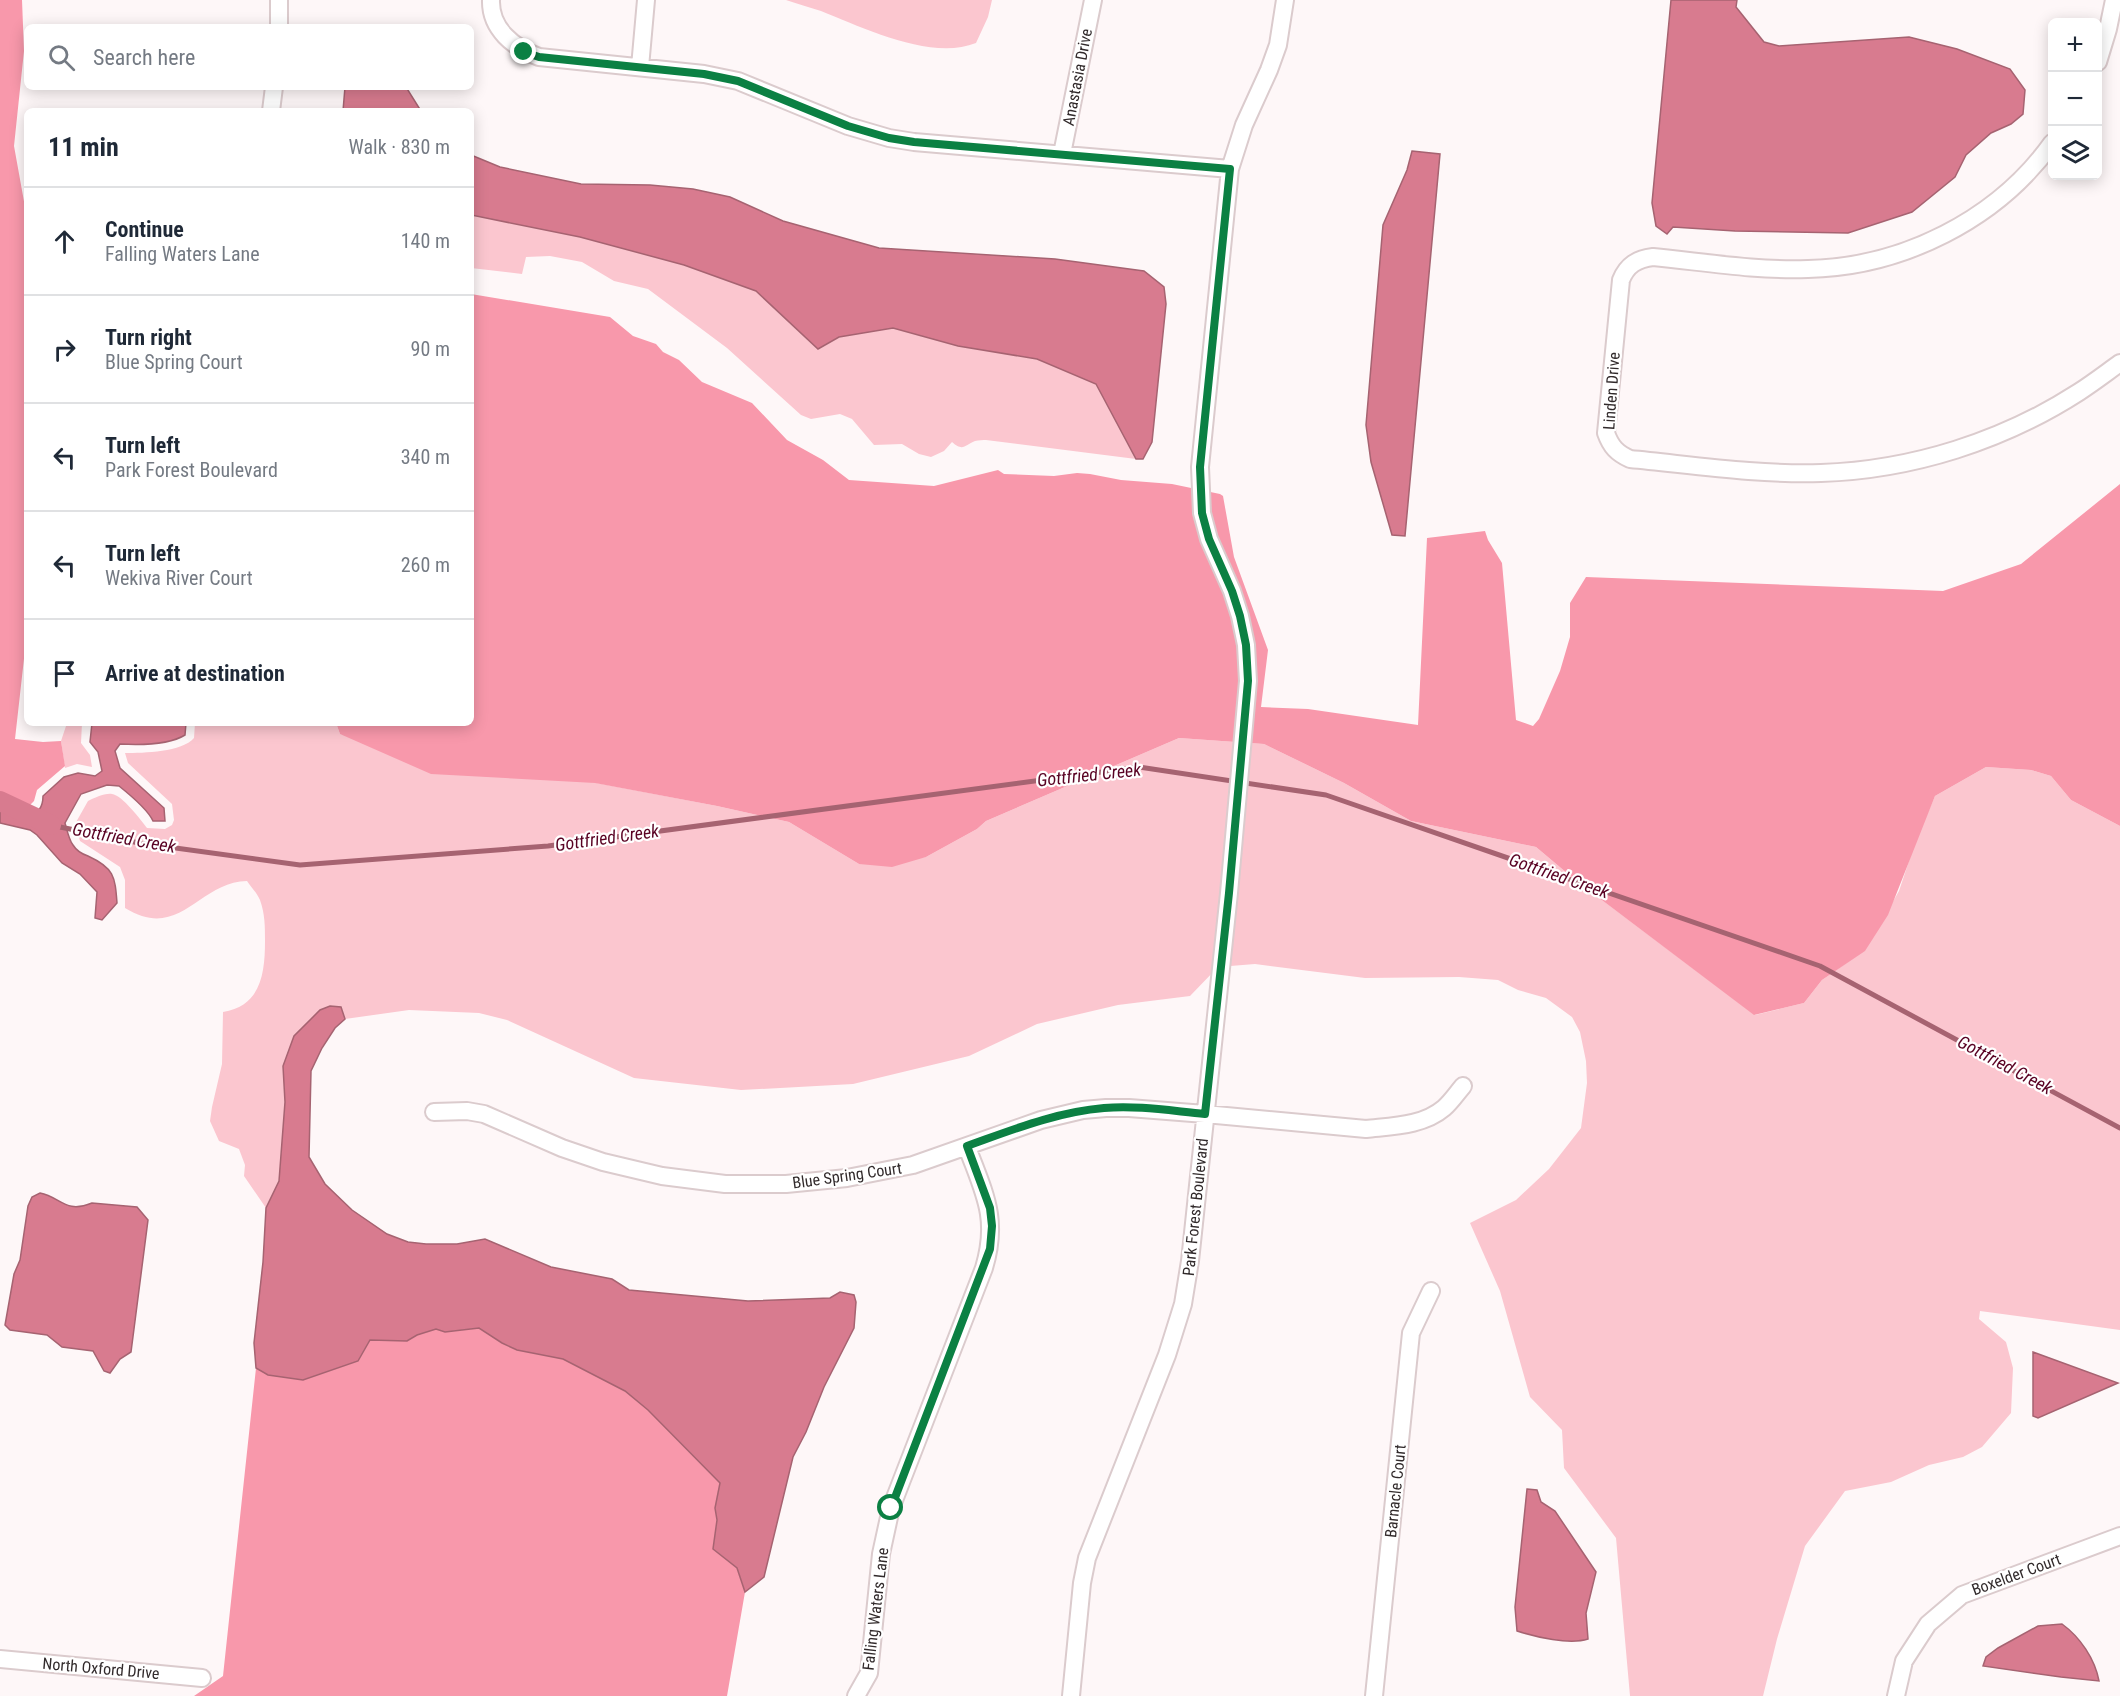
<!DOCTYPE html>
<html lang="en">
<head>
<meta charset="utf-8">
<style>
	:root { --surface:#fff; --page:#f6f6f7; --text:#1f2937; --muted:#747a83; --line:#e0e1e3 }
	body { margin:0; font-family:"Roboto Condensed",sans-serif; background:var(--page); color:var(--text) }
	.controls { position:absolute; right:18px; top:18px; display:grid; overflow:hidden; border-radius:9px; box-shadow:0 3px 15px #0003 }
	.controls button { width:54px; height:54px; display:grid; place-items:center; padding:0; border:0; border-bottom:2px solid var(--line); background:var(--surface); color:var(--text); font:30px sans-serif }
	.stop { position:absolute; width:18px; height:18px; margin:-14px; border:4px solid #0b8043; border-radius:50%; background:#fff }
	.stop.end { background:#0b8043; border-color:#fff; box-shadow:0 2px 6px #0008 }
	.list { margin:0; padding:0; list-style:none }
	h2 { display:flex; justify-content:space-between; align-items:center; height:78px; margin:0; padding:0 24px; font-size:26px }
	h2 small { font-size:20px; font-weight:400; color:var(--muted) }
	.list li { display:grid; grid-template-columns:39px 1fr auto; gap:18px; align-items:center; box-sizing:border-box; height:108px; padding:0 24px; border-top:2px solid var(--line) }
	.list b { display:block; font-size:22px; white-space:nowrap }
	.list p { margin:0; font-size:20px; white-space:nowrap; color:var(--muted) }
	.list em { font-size:20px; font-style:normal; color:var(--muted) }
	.icon { flex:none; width:33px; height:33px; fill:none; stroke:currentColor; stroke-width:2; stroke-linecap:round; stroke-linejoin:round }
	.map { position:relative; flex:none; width:2120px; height:1696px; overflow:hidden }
	.search { position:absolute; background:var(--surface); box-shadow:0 3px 15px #0003; left:24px; top:24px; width:450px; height:66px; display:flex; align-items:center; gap:15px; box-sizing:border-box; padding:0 21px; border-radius:9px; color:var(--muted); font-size:22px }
	.panel { position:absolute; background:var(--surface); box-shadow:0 3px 15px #0003; left:24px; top:108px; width:450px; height:618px; border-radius:9px }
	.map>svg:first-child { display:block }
	.green { fill:#fbc6cf }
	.forest { fill:#f898ab }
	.water { fill:#d87b8f; stroke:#a66371; stroke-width:1.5 }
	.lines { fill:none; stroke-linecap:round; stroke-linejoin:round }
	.stream { stroke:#a66371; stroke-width:5 }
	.canal { stroke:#d87b8f; stroke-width:20 }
	.minor-casing { stroke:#dbcbcd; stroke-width:20 }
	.minor { stroke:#fff; stroke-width:16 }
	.route { stroke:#0b8043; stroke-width:8 }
	.labels { text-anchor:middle; stroke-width:4.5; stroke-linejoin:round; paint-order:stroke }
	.street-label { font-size:16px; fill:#312a2b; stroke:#fff }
	.water-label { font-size:18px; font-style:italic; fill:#590223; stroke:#fff }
</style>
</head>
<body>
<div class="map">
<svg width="2120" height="1696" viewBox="0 0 2120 1696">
	<rect width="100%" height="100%" fill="#fef7f8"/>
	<!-- green -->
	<path class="green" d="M 786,0 L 992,0 L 988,17 L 976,43 C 931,61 864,28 821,11 C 809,7 797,4 786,0 Z
		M 471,215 L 580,237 L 684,265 L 756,291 L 818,349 L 839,337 L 893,328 L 958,346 L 1037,359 L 1096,384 L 1136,459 L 986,440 C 983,440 979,440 975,441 C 965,445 963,452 952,442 L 944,451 L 931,457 L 919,454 L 902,444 L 874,445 L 852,419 L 840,414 L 811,419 L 801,415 L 727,348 L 648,289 L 614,281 L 582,262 L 550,256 L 526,257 L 522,274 L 471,268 Z
		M 67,723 L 82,723 L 81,743 L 90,755 L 92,767 L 77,764 L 65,768 L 61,741 Z
		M 195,723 L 336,723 L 340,734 L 717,806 L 789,822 L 859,864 L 926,857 L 977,829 L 986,821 L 1179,738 L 1264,744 L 1344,783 L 1411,821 L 1536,847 L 1574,879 L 1755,1015 L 1804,1003 L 1822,980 L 1865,950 L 1899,891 L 1915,843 L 1935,796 L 1986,767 L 2031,770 L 2051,776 L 2071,800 L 2120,826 L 2120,1330 L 1980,1311 L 1979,1319 L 2006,1342 L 2013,1368 L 2011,1413 L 1982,1447 L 1963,1457 L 1929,1465 L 1891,1482 L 1845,1491 L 1805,1546 L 1777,1639 L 1763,1696 L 1630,1696 L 1616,1538 L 1564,1468 L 1562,1430 L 1530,1397 L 1500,1291 L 1470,1223 L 1516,1200 L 1549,1169 L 1581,1128 L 1587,1083 L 1586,1061 L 1580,1032 L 1572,1017 L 1546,998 L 1518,990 L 1498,980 L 1459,977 L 1365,978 L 1255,964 L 1218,967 L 1190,996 L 1118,1005 L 1037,1024 L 969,1056 L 853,1084 L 741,1090 L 634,1078 L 507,1020 L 479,1013 L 409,1010 L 345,1019 L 341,1007 L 283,1066 L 285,1102 L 279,1181 L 266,1208 L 244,1176 L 245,1165 L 239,1149 L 219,1141 L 210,1121 L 212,1107 L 222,1064 L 223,1012 C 261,1006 265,973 265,941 C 265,926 265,914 260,900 C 257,893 251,887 247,881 C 198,882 180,942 125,908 L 125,880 L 120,867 L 80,841 L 75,824 L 88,801 C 95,798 104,793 112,794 C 122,795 141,820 147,828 L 165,829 L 172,825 L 174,820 L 172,804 L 128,763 L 125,753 C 144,753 182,752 194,738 Z"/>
	<!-- forest -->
	<path class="forest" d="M 0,0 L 22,0 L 24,51 L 14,146 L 27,218 L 27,632 L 15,739 L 43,742 L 61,741 L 65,766 L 37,790 L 34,801 L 27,808 L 6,801 L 0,792 Z
		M 471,294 L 610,317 L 633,336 L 656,344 L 663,352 L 679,360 L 702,382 L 752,403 L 787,440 L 823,460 L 849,480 L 934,486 L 998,470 L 1004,474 L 1054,476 L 1077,473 L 1090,474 L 1121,480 L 1172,484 L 1220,494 L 1223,496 L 1234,557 L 1268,650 L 1261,707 L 1308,709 L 1418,725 L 1427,538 L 1485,531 L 1488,540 L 1502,563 L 1516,720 L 1533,726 L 1539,719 L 1560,671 L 1570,637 L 1570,603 L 1586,577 L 1943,591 L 2021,564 L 2120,484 L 2120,826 L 2071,800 L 2051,776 L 2031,770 L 1986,767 L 1935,796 L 1888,915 L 1865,951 L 1822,980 L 1804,1003 L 1754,1015 L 1574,879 L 1536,847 L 1411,821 L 1344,783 L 1264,744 L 1179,738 L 986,821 L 977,829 L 926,857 L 892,867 L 859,864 L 789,822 L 717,806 L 595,783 L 431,774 L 340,734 L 336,723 L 471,723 Z
		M 479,1328 L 502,1343 L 517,1350 L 563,1359 L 625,1391 L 648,1410 L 720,1483 L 715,1508 L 717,1520 L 713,1549 L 737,1568 L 745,1592 L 727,1696 L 194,1696 L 223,1676 L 256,1368 L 269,1375 L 303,1380 L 358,1361 L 370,1340 L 407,1341 L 417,1335 L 436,1329 L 445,1332 Z"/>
	<!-- water -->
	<path class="water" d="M 1671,0 L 1737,0 L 1736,7 L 1764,42 L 1779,46 L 1909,37 L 1957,49 L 2010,69 L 2025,90 L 2023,114 L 2011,124 L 1991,133 L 1966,155 L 1955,177 L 1912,212 L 1906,214 L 1848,233 L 1735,231 L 1673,227 L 1667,234 L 1656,226 L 1652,203 Z
		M 345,87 L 406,87 L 421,111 L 343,111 Z
		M 1412,151 L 1440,154 L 1405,536 L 1392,535 L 1371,462 L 1366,425 L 1383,225 L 1407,170 Z
		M 471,155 L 500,167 L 581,184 L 650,185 L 693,189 L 730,197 L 783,221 L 879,248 L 1055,259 L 1144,271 L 1164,287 L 1166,304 L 1152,442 L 1143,459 L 1136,459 L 1096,384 L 1037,359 L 958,346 L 893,328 L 839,337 L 818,349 L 756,291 L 684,265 L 580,237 L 471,215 Z
		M 92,723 L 186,723 L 185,735 C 169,745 139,745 120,744 L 115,751 L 120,768 L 164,808 L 165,821 L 153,821 C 148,810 129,794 119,786 L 107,785 L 81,794 L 65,823 C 67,830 69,840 73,845 C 76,850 82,854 88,856 C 114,868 115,876 117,903 L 102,920 L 95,918 L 97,892 L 80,874 L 62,863 L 37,835 L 30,830 L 0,823 L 0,807 L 28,817 C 38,813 43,808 43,796 L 64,777 L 78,773 L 95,776 L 102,771 L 98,752 L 90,742 Z
		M 330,1006 L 341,1007 L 345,1019 L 335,1028 L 322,1048 L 311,1071 L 309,1157 L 325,1184 L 352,1210 L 387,1234 L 408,1242 L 426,1244 L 457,1244 L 485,1239 L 551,1267 L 612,1279 L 629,1290 L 748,1301 L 830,1298 L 840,1292 L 854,1295 L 856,1302 L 854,1328 L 824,1387 L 806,1432 L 793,1457 L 764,1577 L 745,1592 L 737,1568 L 713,1549 L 717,1520 L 715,1508 L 720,1483 L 648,1410 L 625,1391 L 563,1359 L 517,1350 L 502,1343 L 479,1328 L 445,1332 L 436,1329 L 417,1335 L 407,1341 L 370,1340 L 358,1361 L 303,1380 L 268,1375 L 256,1368 L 254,1343 L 263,1262 L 266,1208 L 279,1181 L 285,1102 L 283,1066 L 294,1036 L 320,1010 Z
		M 40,1193 C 61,1197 65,1214 92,1203 L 137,1207 L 148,1220 L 131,1352 L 120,1359 L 110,1373 L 104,1371 L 93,1351 L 62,1347 L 47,1335 L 10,1330 L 5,1325 L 14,1274 L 20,1260 L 28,1206 L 32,1197 Z
		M 2033,1352 L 2118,1383 L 2038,1418 L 2033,1416 Z
		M 1527,1489 L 1537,1490 L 1541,1502 L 1555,1511 L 1596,1572 L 1586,1613 L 1588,1639 C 1569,1645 1536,1637 1517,1631 L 1515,1607 Z
		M 2062,1624 C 2080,1637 2095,1659 2099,1681 L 2061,1677 L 1983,1666 L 1986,1657 L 1998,1648 L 2038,1626 Z"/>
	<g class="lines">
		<!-- stream -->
		<path class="stream" d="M 60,827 L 139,843 L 300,865 L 548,846 L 1139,767 L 1326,795 L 1820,966 L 2120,1128"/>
		<!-- canal -->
		<path class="canal" d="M 0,801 L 51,825"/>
		<defs>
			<path id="minor" d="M 279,0 L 279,27
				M 491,0 C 490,29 514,48 539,57 L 704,74 L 738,81 L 848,126 L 889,138 L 914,142 L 1230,169
				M 2098,62 L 2108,29 L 2114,0
				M 640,67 L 646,0
				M 271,111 L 274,87
				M 2052,143 C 1997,220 1902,267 1808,269 C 1757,271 1704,262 1653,257 C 1637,259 1627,265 1621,280 L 1606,433 C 1611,447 1617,453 1630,459 C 1693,465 1758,475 1821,473 C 1912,470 2003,441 2079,392 C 2093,383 2106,373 2120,363
				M 1062,154 L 1093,0
				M 434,1112 L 467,1111 L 484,1114 L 562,1148 L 603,1162 L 662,1176 L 725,1184 L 786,1184 L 847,1178 L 913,1165 L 1041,1120 L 1083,1110 L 1106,1108 L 1129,1108 L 1205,1114 L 1366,1129 C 1392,1126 1423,1126 1444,1108 C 1451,1102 1457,1093 1463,1086
				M 0,1659 L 202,1678
				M 856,1696 L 869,1673 L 881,1554 L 891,1508 L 984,1268 C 999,1218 984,1193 967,1147
				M 1071,1696 L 1082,1583 L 1087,1558 L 1167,1355 L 1183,1304 L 1190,1261 L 1229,893 L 1248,681 L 1246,645 L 1240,616 L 1232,591 L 1209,539 L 1202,513 L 1200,467 L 1230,169 L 1244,125 L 1269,70 L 1278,45 L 1285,0
				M 1374,1696 L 1411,1333 L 1431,1291
				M 1896,1696 L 1904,1661 L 1928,1624 L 1962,1595 L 2120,1536"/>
		</defs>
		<!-- minor casing -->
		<use href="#minor" class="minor-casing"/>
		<!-- minor -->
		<use href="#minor" class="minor"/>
	</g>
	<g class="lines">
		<!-- route -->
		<path class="route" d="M 524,52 L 539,57 L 704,74 L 738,81 L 848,126 L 889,138 L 914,142 L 1230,169 L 1200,467 L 1202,513 L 1209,539 L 1232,591 L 1240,616 L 1246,645 L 1248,681 L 1229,893 L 1205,1114 C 1172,1111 1137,1105 1104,1108 C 1056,1112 1012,1130 967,1146 L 990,1208 L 992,1226 L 990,1249 L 891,1508"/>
	</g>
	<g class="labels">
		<!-- street labels -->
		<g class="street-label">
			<text transform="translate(1077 77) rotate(-79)" y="6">Anastasia Drive</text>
			<text transform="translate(1611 391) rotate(-86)" y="6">Linden Drive</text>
			<text transform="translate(847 1175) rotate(-8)" y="6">Blue Spring Court</text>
			<text transform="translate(1195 1207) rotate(-84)" y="6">Park Forest Boulevard</text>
			<text transform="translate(1395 1491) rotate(-84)" y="6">Barnacle Court</text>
			<text transform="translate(2016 1574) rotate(-20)" y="6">Boxelder Court</text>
			<text transform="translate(875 1609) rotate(-83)" y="6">Falling Waters Lane</text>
			<text transform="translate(101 1668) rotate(5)" y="6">North Oxford Drive</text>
		</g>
		<!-- water labels -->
		<g class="water-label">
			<text transform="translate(1089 775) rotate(-6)" y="6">Gottfried Creek</text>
			<text transform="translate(124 838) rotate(10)" y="6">Gottfried Creek</text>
			<text transform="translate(607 838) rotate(-8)" y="6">Gottfried Creek</text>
			<text transform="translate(1559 876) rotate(19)" y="6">Gottfried Creek</text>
			<text transform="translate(2005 1065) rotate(28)" y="6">Gottfried Creek</text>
		</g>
	</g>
</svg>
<div class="controls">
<button>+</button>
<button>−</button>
<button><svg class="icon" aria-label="layers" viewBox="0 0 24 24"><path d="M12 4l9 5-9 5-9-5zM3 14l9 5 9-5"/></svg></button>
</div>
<div class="stop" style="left:891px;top:1508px"></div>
<div class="stop end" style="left:524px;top:52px"></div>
<div class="search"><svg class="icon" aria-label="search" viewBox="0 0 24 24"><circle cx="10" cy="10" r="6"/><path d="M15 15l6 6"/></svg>Search here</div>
<section class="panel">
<h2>11 min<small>Walk · 830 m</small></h2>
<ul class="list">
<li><svg class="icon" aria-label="ahead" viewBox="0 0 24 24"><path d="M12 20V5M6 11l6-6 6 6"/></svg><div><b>Continue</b><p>Falling Waters Lane</p></div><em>140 m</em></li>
<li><svg class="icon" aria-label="right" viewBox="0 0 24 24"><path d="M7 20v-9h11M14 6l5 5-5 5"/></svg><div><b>Turn right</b><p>Blue Spring Court</p></div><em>90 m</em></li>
<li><svg class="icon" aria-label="left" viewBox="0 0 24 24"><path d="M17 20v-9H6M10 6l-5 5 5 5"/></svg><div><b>Turn left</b><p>Park Forest Boulevard</p></div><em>340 m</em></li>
<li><svg class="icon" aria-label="left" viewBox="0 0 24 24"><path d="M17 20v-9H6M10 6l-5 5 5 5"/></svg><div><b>Turn left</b><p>Wekiva River Court</p></div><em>260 m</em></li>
<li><svg class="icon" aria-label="arrive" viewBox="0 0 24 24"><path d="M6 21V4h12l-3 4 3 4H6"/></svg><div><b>Arrive at destination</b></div></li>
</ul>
</section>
</div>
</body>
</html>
